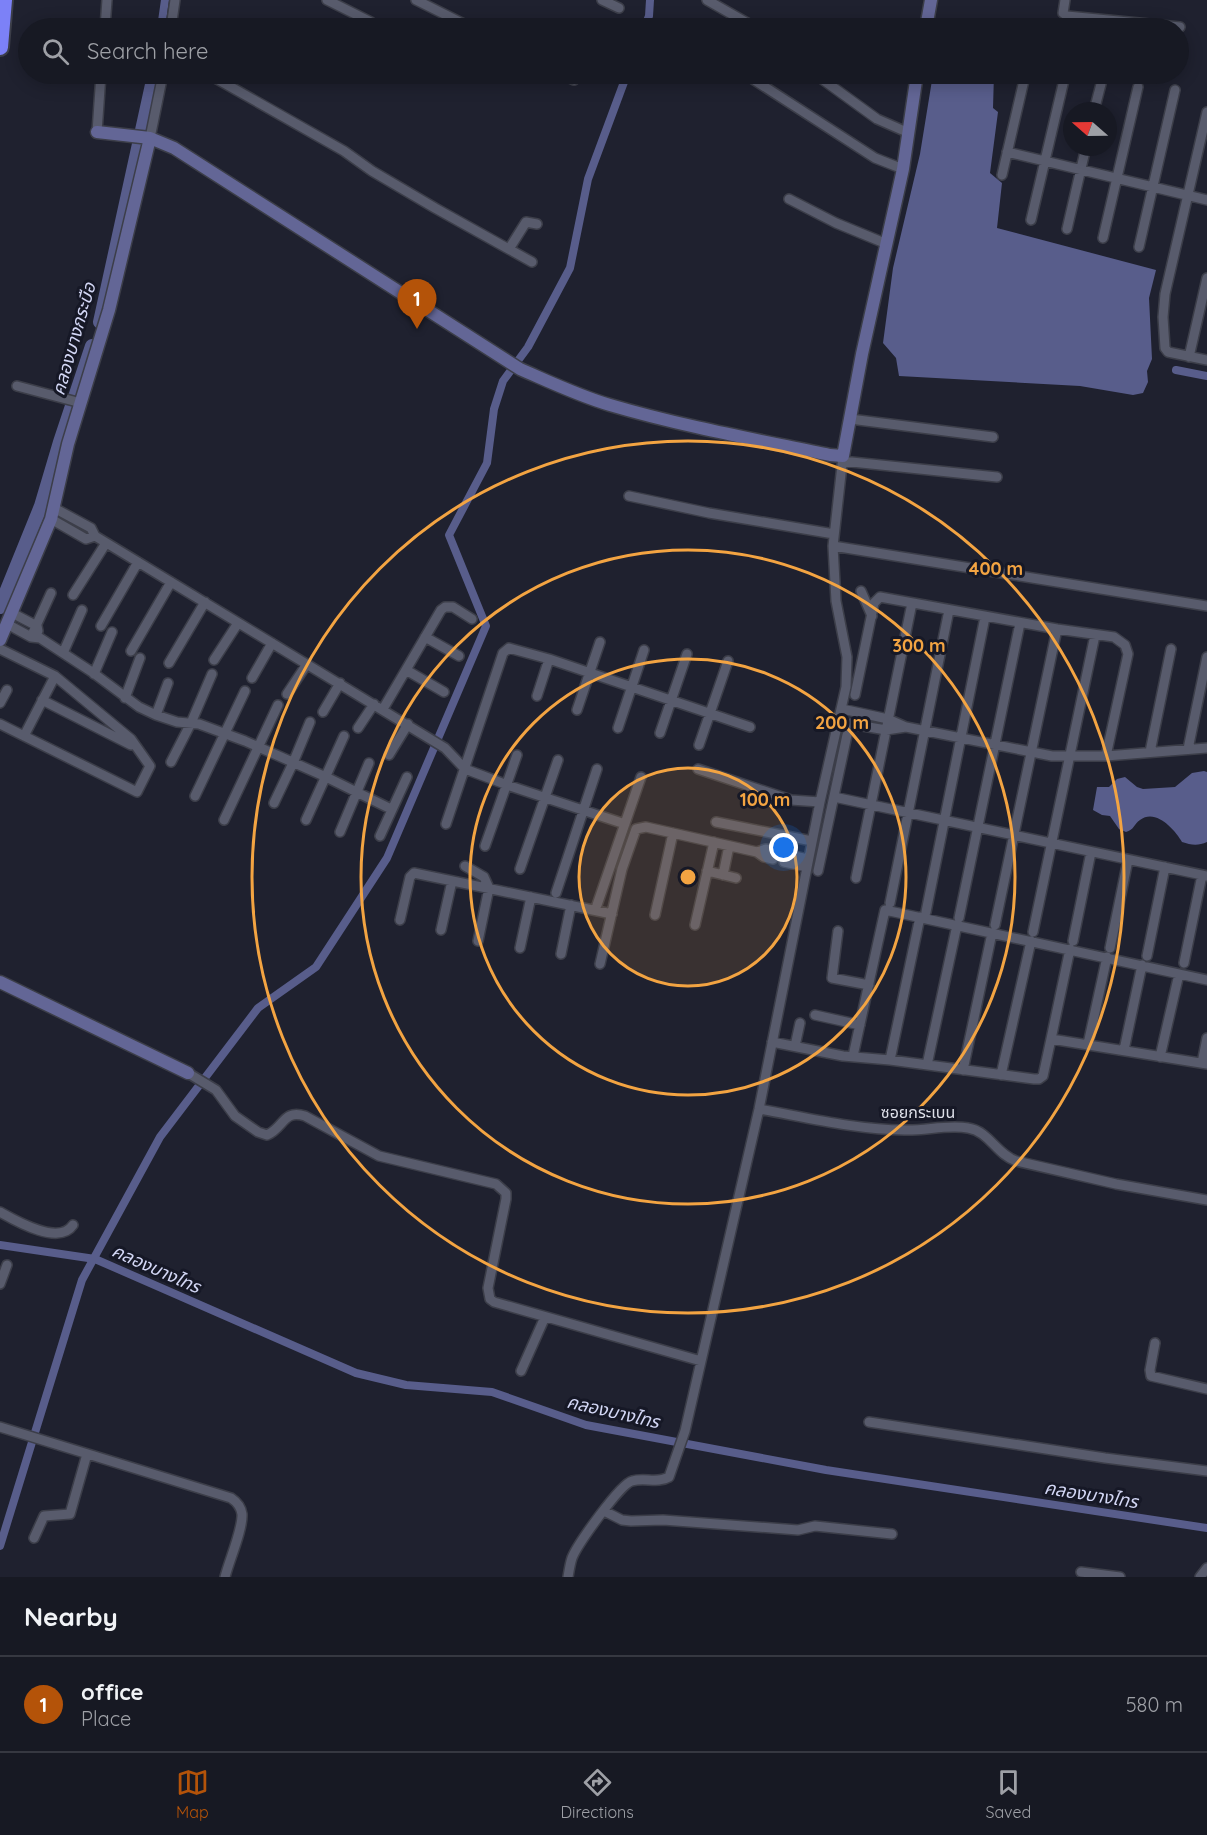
<!DOCTYPE html>
<html lang="en">
<head>
<meta charset="utf-8">
<style>
	:root { --surface:#171923; --page:#242630; --text:#f1f3f6; --muted:#9ea0a6; --line:#363841; --accent:#b45309 }
	body { margin:0; font-family:Quicksand,"Noto Sans Thai",sans-serif; background:var(--page); color:var(--text) }
	.compass { position:absolute; left:1063px; top:102px; width:54px; height:54px; border-radius:50%; background:var(--surface); box-shadow:0 3px 15px #0003; rotate:290deg }
	.you { position:absolute; left:784px; top:848px; width:21px; height:21px; margin:-15px; border:4px solid #fff; border-radius:50%; background:#1a73e8; box-shadow:0 0 0 9px #1a73e833 }
	.badge { display:grid; place-items:center; width:39px; height:39px; border-radius:50%; background:var(--accent); color:#fff; font-size:20px; font-weight:700 }
	.pin { position:absolute; translate:-50% -50px; filter:drop-shadow(0 2px 3px #0008) }
	.pin::after { content:''; position:absolute; top:32px; width:21px; height:18px; background:inherit; clip-path:polygon(0 0,100% 0,50% 100%) }
	.list { margin:0; padding:0; list-style:none }
	h2 { display:flex; justify-content:space-between; align-items:center; height:78px; margin:0; padding:0 24px; font-size:26px }
	h2 small { font-size:20px; font-weight:400; color:var(--muted) }
	.list li { display:grid; grid-template-columns:39px 1fr auto; gap:18px; align-items:center; box-sizing:border-box; height:96px; padding:0 24px; border-top:2px solid var(--line) }
	.list b { display:block; font-size:22px; white-space:nowrap }
	.list p { margin:0; font-size:20px; white-space:nowrap; color:var(--muted) }
	.list em { font-size:20px; font-style:normal; color:var(--muted) }
	.icon { flex:none; width:33px; height:33px; fill:none; stroke:currentColor; stroke-width:2; stroke-linecap:round; stroke-linejoin:round }
	.map { position:relative; flex:none; width:1207px; height:1577px; overflow:hidden }
	.search { position:absolute; background:var(--surface); box-shadow:0 3px 15px #0003; left:18px; right:18px; top:18px; height:66px; display:flex; align-items:center; gap:15px; box-sizing:border-box; padding:0 21px; border-radius:33px; color:var(--muted); font-size:22px }
	.sheet { height:174px; background:var(--surface) }
	nav { display:flex; justify-content:space-around; align-items:center; box-sizing:border-box; height:84px; border-top:2px solid var(--line); background:var(--surface); font-size:16px; color:var(--muted) }
	nav a { display:grid; justify-items:center; gap:3px }
	nav .on { color:var(--accent) }
	.map>svg:first-child { display:block }
	.water { fill:#585d8b }
	.lines { fill:none; stroke-linecap:round; stroke-linejoin:round }
	.canal { stroke:#585d8b; stroke-width:8 }
	.river { stroke:#585d8b; stroke-width:14 }
	.street-casing { stroke:#3c3e49; stroke-width:12 }
	.secondary-casing { stroke:#3c3e49; stroke-width:15 }
	.highway-casing { stroke:#3c3e49; stroke-width:20 }
	.street { stroke:#585b6c; stroke-width:9 }
	.secondary { stroke:#636696; stroke-width:12 }
	.highway { stroke:#7c81f7; stroke-width:16 }
	.ring { fill:none; stroke:#f3a442; stroke-width:3 }
	.labels { text-anchor:middle; stroke-width:6; stroke-linejoin:round; paint-order:stroke }
	.street-label { font-size:16px; fill:#dddfe8; stroke:#161826 }
	.water-label { font-size:18px; font-style:italic; fill:#d3d7f5; stroke:#161826 }
	.centre { fill:#f3a442; stroke:#161826; stroke-width:3 }
	.ring-label { font-size:18px; text-anchor:middle; font-weight:bold; fill:#f3a442; stroke:#161826; stroke-width:6; stroke-linejoin:round; paint-order:stroke }
</style>
</head>
<body>
<div class="map">
<svg width="1207" height="1577" viewBox="0 0 1207 1577">
	<rect width="100%" height="100%" fill="#1f212f"/>
	<!-- water -->
	<path class="water" d="M 933,74 L 994,74 L 993,108 L 998,112 L 990,173 L 1002,183 L 997,228 L 1156,270 L 1149,298 L 1152,359 L 1147,371 L 1148,382 L 1143,393 L 1133,395 L 1080,386 L 899,376 L 896,358 L 883,343 L 893,268 L 920,154 Z
		M 1204,771 L 1207,772 L 1207,842 C 1198,846 1191,845 1182,842 C 1175,830 1156,808 1140,820 C 1134,824 1134,830 1126,832 L 1119,829 L 1110,816 L 1102,815 L 1093,810 L 1097,787 L 1109,787 L 1117,779 L 1125,777 L 1137,787 L 1143,789 L 1175,787 L 1192,773 Z"/>
	<g class="lines">
		<!-- canal -->
		<path class="canal" d="M 161,28 L 165,0
			M 644,28 L 649,16 L 650,0
			M 153,80 L 154,74
			M 1176,370 L 1207,376
			M 0,1245 L 95,1259 L 356,1373 L 406,1385 L 492,1392 L 586,1425 L 826,1470 L 1207,1528
			M 0,1546 L 82,1280 L 160,1137 L 258,1008 L 316,967 L 387,858 L 486,626 L 449,535 L 487,463 L 494,409 L 503,381 L 528,347 L 570,268 L 588,179 L 627,74"/>
		<!-- river -->
		<path class="river" d="M 100,322 L 153,80
			M 0,607 L 41,506 L 60,442 L 92,346"/>
		<defs>
			<path id="street" d="M 327,0 L 371,22
				M 416,0 L 472,28
				M 602,0 L 619,8
				M 707,0 L 756,28
				M 1065,0 L 1063,13 L 1067,16 L 1180,27
				M 670,27 L 671,28
				M 105,28 L 107,0
				M 171,28 L 175,0
				M 208,74 L 344,151 L 372,171 L 435,208 L 532,262
				M 561,74 L 574,80
				M 745,74 L 875,158 L 903,169
				M 815,74 L 877,119 L 909,133
				M 1094,111 L 1101,84
				M 1207,112 L 1165,294 L 1163,317 L 1165,348 L 1168,352 L 1207,360
				M 97,132 L 101,74
				M 150,138 L 163,74
				M 1007,152 L 1207,200
				M 1002,175 L 1025,76
				M 789,199 L 836,223 L 887,244
				M 1031,220 L 1064,80
				M 1067,229 L 1086,147
				M 1103,238 L 1138,87
				M 1139,247 L 1175,90
				M 509,249 L 526,222 L 537,224
				M 1189,357 L 1207,278
				M 17,386 L 81,403
				M 850,419 L 993,437
				M 842,461 L 997,477
				M 629,496 L 709,513 L 834,534
				M 54,508 L 91,528 L 95,536 L 445,748 L 465,769 L 510,786 L 625,824
				M 51,519 L 86,539 L 95,536
				M 833,546 L 1207,606
				M 861,591 L 872,616
				M 73,595 L 106,543
				M 12,613 L 37,626 L 38,631
				M 7,624 L 31,637 L 40,638 L 92,672 L 139,707 L 156,715 L 177,722 L 199,724 L 245,741 L 326,777 L 391,809
				M 101,626 L 138,562
				M 31,637 L 51,593
				M 425,637 L 459,656
				M 0,649 L 55,676 L 131,739 L 150,766 L 137,792 L 0,724
				M 131,651 L 171,582
				M 63,653 L 82,610
				M 214,660 L 238,623
				M 169,663 L 205,602
				M 406,670 L 444,692
				M 94,674 L 112,632
				M 252,678 L 272,643
				M 287,694 L 307,664
				M 855,695 L 874,603 L 880,597 L 1057,629 L 1114,637 L 1125,645 L 1128,654 L 1106,756
				M 537,696 L 549,659
				M 125,698 L 140,658
				M 42,700 L 131,745
				M 0,703 L 7,690
				M 383,709 L 441,610 L 445,607 L 453,607 L 472,619
				M 842,709 L 888,719 L 906,727 L 1052,756 L 1106,756 L 1207,748
				M 577,710 L 600,642
				M 323,712 L 340,683
				M 156,715 L 168,683
				M 840,722 L 886,730 L 906,727
				M 358,728 L 374,704
				M 618,728 L 644,650
				M 660,733 L 687,654
				M 24,736 L 55,676
				M 699,745 L 728,661
				M 1188,749 L 1207,657
				M 1150,752 L 1171,649
				M 389,755 L 408,724
				M 171,762 L 191,723 L 212,674
				M 698,769 L 791,800 L 820,802
				M 195,796 L 245,691
				M 834,797 L 1207,876
				M 274,803 L 293,763 L 310,722
				M 224,820 L 278,705
				M 306,820 L 344,736
				M 716,822 L 812,841
				M 446,824 L 503,653 L 509,648 L 549,659 L 750,727
				M 340,832 L 369,763
				M 380,836 L 407,777
				M 485,846 L 517,755
				M 757,852 L 766,849 L 775,852
				M 785,854 L 808,859
				M 784,862 L 807,867
				M 465,866 L 484,877 L 489,888 L 478,941
				M 520,869 L 558,760
				M 707,871 L 736,878
				M 818,871 L 847,735
				M 723,875 L 729,846
				M 856,878 L 912,603
				M 556,893 L 597,769
				M 890,903 L 949,610
				M 597,905 L 641,777
				M 926,912 L 985,617
				M 655,915 L 673,833
				M 959,918 L 1020,623
				M 400,920 L 410,877 L 414,873 L 612,914
				M 695,925 L 714,842
				M 995,925 L 1057,629
				M 441,930 L 452,881
				M 838,931 L 832,978 L 869,985
				M 1033,932 L 1095,635
				M 1073,941 L 1091,852
				M 520,948 L 531,897
				M 1110,948 L 1128,860
				M 561,954 L 571,905
				M 1147,956 L 1165,867
				M 1184,963 L 1202,875
				M 600,964 L 622,869 L 636,829 L 646,827 L 757,852 L 764,857 L 773,859
				M 815,1015 L 860,1025
				M 1051,1039 L 1070,949
				M 772,1042 L 843,1056 L 890,1060 L 1034,1079 L 1039,1079 L 1043,1076 L 1051,1039 L 1207,1064
				M 1088,1044 L 1107,957
				M 795,1046 L 800,1023
				M 1124,1050 L 1142,965
				M 853,1056 L 885,910 L 1207,980
				M 1160,1057 L 1179,974
				M 890,1060 L 920,917
				M 1202,1063 L 1207,1038
				M 927,1065 L 957,925
				M 963,1070 L 992,933
				M 188,1073 L 216,1090 L 235,1116 L 258,1132 L 267,1135 C 284,1128 283,1109 305,1116 L 379,1156 L 496,1184 L 506,1193 L 506,1199 L 488,1288 L 490,1299 L 494,1302 L 701,1361
				M 1001,1075 L 1031,941
				M 759,1109 C 804,1117 858,1130 904,1130 C 925,1131 948,1124 968,1128 C 989,1131 996,1154 1016,1161 L 1116,1184 L 1207,1200
				M 0,1212 C 16,1221 59,1246 73,1225
				M 0,1284 L 7,1265
				M 1155,1343 L 1150,1370 L 1151,1376 L 1207,1389
				M 521,1371 L 545,1317
				M 869,1422 L 1105,1458 L 1207,1471
				M 0,1427 L 231,1498 C 237,1502 241,1507 242,1514 C 243,1529 229,1561 225,1577
				M 604,1511 L 622,1520 L 631,1521 L 663,1520 L 798,1530 L 815,1526 L 892,1534
				M 34,1538 L 44,1516 L 70,1514 L 87,1454
				M 1081,1572 L 1120,1577
				M 568,1577 C 569,1571 570,1564 572,1558 C 577,1545 620,1484 632,1481 C 645,1477 657,1484 669,1477 L 685,1431 L 759,1109 L 820,802 L 846,687 L 847,657 L 836,601 L 833,546 L 843,456
				M 1200,1577 L 1207,1568"/>
			<path id="secondary" d="M 926,28 L 931,0
				M 97,132 L 150,138 L 174,148 L 520,369 C 550,382 579,396 610,405 C 681,426 758,440 830,455 L 843,456 L 862,354 L 903,169 L 917,74
				M 0,640 L 51,519 L 68,444 L 109,310 L 150,138
				M 0,982 L 188,1073"/>
			<path id="highway" d="M 0,47 L 4,0"/>
		</defs>
		<!-- street casing -->
		<use href="#street" class="street-casing"/>
		<!-- secondary casing -->
		<use href="#secondary" class="secondary-casing"/>
		<!-- highway casing -->
		<use href="#highway" class="highway-casing"/>
		<!-- street -->
		<use href="#street" class="street"/>
		<!-- secondary -->
		<use href="#secondary" class="secondary"/>
		<!-- highway -->
		<use href="#highway" class="highway"/>
	</g>
	<!-- distance rings -->
	<circle cx="688" cy="877" r="109" fill="#f3a442" fill-opacity=".12"/>
	<g class="ring">
		<circle cx="688" cy="877" r="109"/>
		<circle cx="688" cy="877" r="218"/>
		<circle cx="688" cy="877" r="327"/>
		<circle cx="688" cy="877" r="436"/>
	</g>
	<g class="labels">
		<!-- street labels -->
		<g class="street-label">
			<text x="918" y="1118">ซอยกระเบน</text>
		</g>
		<!-- water labels -->
		<g class="water-label">
			<text transform="translate(74 339) rotate(-74)" y="6">คลองบางกระบือ</text>
			<text transform="translate(156 1269) rotate(24)" y="6">คลองบางไทร</text>
			<text transform="translate(613 1412) rotate(13)" y="6">คลองบางไทร</text>
			<text transform="translate(1091 1495) rotate(9)" y="6">คลองบางไทร</text>
		</g>
	</g>
	<circle cx="688" cy="877" r="9" class="centre"/>
	<g class="ring-label">
		<text x="996" y="575">400 m</text>
		<text x="919" y="652">300 m</text>
		<text x="842" y="729">200 m</text>
		<text x="765" y="806">100 m</text>
	</g>
</svg>
<svg class="compass" viewBox="-18 -18 36 36"><path d="M0-13l5 13h-10z" fill="#e53935"/><path d="M0 13l5-13h-10z" fill="#9ea0a6"/></svg>
<div class="you"></div>
<div class="pin badge" style="left:417px;top:329px">1</div>
<div class="search"><svg class="icon" aria-label="search" viewBox="0 0 24 24"><circle cx="10" cy="10" r="6"/><path d="M15 15l6 6"/></svg>Search here</div>
</div>
<section class="sheet">
<h2>Nearby<small></small></h2>
<ul class="list">
<li><span class="badge">1</span><div><b>office</b><p>Place</p></div><em>580 m</em></li>
</ul>
</section>
<nav>
<a class="on"><svg class="icon" aria-label="map" viewBox="0 0 24 24"><path d="M3 6l6-2 6 2 6-2v14l-6 2-6-2-6 2zM9 4v14M15 6v14"/></svg>Map</a>
<a><svg class="icon" aria-label="directions" viewBox="0 0 24 24"><path d="M12 3l9 9-9 9-9-9zM9 14v-3h6M13 9l2 2-2 2"/></svg>Directions</a>
<a><svg class="icon" aria-label="saved" viewBox="0 0 24 24"><path d="M7 4h10v16l-5-4-5 4z"/></svg>Saved</a>
</nav>
</body>
</html>
